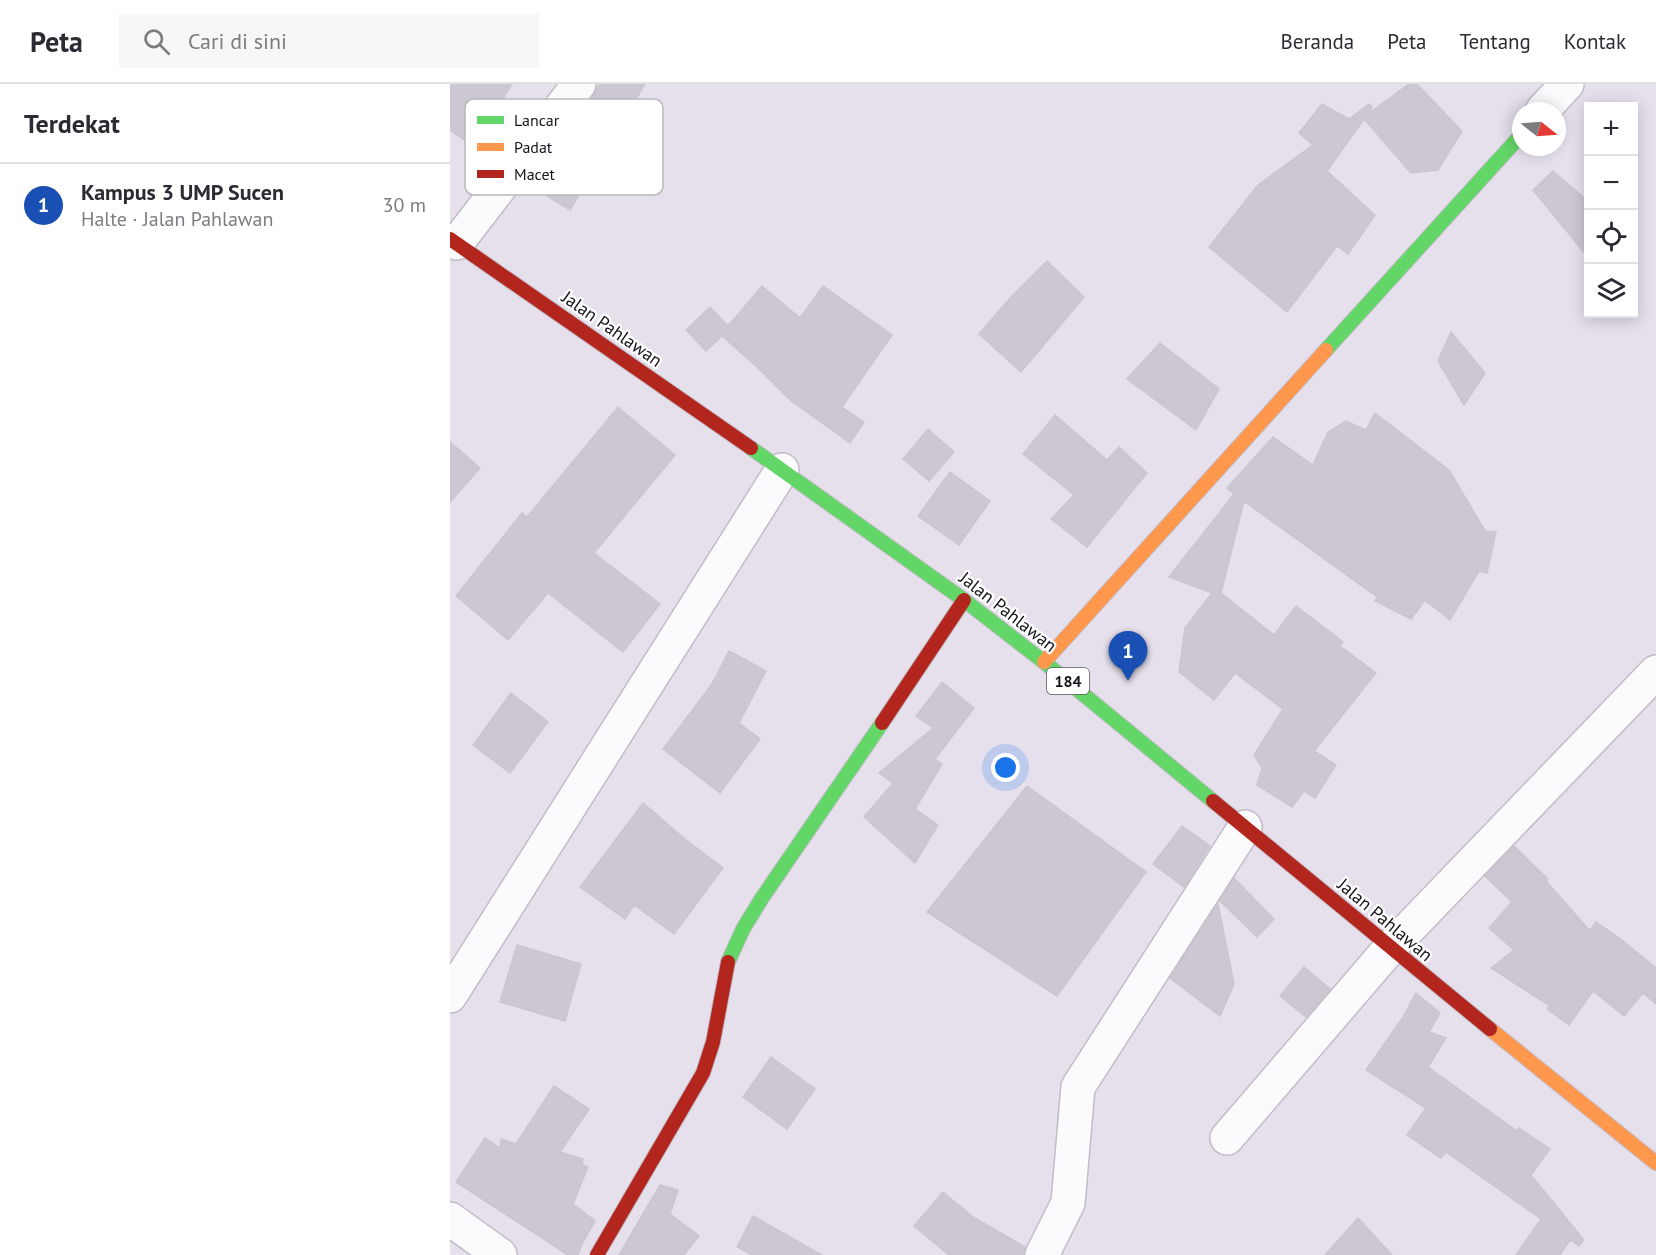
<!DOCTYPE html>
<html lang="id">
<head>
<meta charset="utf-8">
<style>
	:root { --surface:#fff; --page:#f7f7f7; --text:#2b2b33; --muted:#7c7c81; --line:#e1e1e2; --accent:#0b8043 }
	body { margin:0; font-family:"PT Sans",sans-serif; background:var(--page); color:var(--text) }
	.controls { position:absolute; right:18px; top:18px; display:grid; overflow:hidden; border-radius:0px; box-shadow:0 3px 15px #0003 }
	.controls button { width:54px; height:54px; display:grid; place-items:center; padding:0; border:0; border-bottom:2px solid var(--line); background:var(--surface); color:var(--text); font:30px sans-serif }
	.compass { position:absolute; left:1062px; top:18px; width:54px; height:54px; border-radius:50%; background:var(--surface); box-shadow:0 3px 15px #0003; rotate:107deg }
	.you { position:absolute; left:556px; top:684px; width:21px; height:21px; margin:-15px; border:4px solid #fff; border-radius:50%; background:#1a73e8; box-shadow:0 0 0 9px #1a73e833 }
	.badge { display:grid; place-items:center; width:39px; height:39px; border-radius:50%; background:var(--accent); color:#fff; font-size:20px; font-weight:700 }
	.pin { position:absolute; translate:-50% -50px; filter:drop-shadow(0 2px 3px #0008) }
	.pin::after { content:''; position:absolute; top:32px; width:21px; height:18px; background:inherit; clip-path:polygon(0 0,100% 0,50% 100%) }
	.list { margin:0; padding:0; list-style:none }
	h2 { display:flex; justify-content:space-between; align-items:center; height:78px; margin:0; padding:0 24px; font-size:26px }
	h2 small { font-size:20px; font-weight:400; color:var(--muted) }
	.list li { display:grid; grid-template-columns:39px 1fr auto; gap:18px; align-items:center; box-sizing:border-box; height:84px; padding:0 24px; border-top:2px solid var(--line) }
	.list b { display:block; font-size:22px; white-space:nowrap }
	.list p { margin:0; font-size:20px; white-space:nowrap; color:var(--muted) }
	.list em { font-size:20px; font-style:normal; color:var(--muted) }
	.icon { flex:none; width:33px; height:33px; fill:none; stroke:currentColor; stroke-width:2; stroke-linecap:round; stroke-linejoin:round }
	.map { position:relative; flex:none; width:1206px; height:1171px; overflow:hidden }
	header { display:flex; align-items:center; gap:36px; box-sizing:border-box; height:84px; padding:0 30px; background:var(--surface); border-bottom:2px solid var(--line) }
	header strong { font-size:28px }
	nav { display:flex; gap:33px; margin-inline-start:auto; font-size:21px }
	.search { width:420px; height:54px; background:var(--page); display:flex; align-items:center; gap:15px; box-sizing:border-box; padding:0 21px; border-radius:0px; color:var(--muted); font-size:22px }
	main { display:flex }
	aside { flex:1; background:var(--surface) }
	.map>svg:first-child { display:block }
	.building { fill:#ccc7d2; stroke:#cac6d0; stroke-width:1.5 }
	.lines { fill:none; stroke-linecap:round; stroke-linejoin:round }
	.street-casing { stroke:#c1bcc6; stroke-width:36 }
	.fast-casing { stroke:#c1bcc6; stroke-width:16 }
	.slow-casing { stroke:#c1bcc6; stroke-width:16 }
	.jam-casing { stroke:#c1bcc6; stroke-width:16 }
	.street { stroke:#fbfafc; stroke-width:33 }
	.fast { stroke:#63d668; stroke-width:14 }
	.slow { stroke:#ff974d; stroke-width:14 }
	.jam { stroke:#b3261e; stroke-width:14 }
	.labels { text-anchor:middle; stroke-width:4.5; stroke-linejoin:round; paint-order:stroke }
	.shield { fill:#fff; stroke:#5d5a5f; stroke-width:1.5 }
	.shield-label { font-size:16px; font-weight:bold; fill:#17131b }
	.street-label { font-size:18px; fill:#17131b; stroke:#fff }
	.key { fill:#fff; stroke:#b9b8bb; stroke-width:1.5 }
	.key-label { font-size:16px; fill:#17131b }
</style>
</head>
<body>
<header>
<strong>Peta</strong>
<div class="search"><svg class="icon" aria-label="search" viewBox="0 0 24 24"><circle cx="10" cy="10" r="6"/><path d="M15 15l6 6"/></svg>Cari di sini</div>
<nav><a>Beranda</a><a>Peta</a><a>Tentang</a><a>Kontak</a></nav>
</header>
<main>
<aside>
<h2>Terdekat<small></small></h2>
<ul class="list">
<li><span class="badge" style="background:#1a4fb4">1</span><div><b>Kampus 3 UMP Sucen</b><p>Halte · Jalan Pahlawan</p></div><em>30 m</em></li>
</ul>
</aside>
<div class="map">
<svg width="1206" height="1171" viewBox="0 0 1206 1171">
	<rect width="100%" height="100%" fill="#e6e0ed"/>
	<!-- building -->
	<path class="building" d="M 0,0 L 62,0 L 49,21 L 74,41 L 46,78 L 0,46 Z
		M 150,0 L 195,0 L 120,126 L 76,99 L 104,64 L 110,68 Z
		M 959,0 L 967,0 L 1012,47 L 988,86 L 961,89 L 914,35 L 877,87 L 925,131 L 898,170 L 887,162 L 837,228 L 759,163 L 808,101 L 863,61 L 849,49 L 872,20 L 899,35 L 919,20 L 922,23 L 918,30 Z
		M 1103,87 L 1138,117 L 1138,173 L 1083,106 Z
		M 597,177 L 634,213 L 571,288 L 529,250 L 561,213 Z
		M 312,202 L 350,234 L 373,202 L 442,251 L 392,323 L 414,338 L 400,359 L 340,316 L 308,284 L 272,252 L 256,267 L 236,246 L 260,223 L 278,242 Z
		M 1001,248 L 1035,289 L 1014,321 L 988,277 Z
		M 710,259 L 769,305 L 746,346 L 677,295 Z
		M 168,323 L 225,371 L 144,469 L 210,520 L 173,568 L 98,509 L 58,556 L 6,512 L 72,429 L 77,433 Z
		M 925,329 L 999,386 L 1035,447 L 1046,448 L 1037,489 L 1029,487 L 1000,536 L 975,516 L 961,535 L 925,517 L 927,513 L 794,417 L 771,509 L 824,551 L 846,522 L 893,558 L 890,562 L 926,589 L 864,667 L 886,681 L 865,714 L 854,707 L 842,723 L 807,701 L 812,684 L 804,671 L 833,625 L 785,589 L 764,616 L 729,588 L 735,544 L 762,509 L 719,493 L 784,410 L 777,404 L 823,353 L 863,381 L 878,348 L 896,337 L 916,346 Z
		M 605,331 L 657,376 L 669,363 L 697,389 L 637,463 L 601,435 L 624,411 L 573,370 Z
		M 478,345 L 504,368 L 479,397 L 453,375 Z
		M 0,358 L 30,384 L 0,418 Z
		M 500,388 L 540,417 L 509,461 L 468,432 Z
		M 279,567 L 316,587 L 289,639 L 310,655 L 270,709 L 213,665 L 262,600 Z
		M 492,598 L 524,624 L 485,675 L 492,680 L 465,725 L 488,741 L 465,779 L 414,733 L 443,699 L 429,689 L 483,644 L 466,632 Z
		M 61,609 L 98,638 L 60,689 L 23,661 Z
		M 577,702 L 696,788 L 607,912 L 477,828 Z
		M 193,719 L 235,755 L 273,784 L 224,850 L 184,821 L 175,835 L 130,803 Z
		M 732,742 L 760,762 L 734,803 L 703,780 Z
		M 1064,762 L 1098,795 L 1096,797 L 1140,847 L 1146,838 L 1172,856 L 1206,884 L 1206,920 L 1193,909 L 1174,932 L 1143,907 L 1119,941 L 1097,925 L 1100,922 L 1041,884 L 1064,866 L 1039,844 L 1062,818 L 1035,792 Z
		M 784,794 L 824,835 L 807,853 L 770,817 Z
		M 768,820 L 784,900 L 770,932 L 720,894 Z
		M 67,861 L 131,880 L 115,937 L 50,918 Z
		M 854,883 L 880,905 L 856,933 L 830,912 Z
		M 966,909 L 990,929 L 979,948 L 996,954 L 978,983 L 1067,1047 L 1069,1044 L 1100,1065 L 1081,1091 L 1134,1156 L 1129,1162 L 1120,1156 L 1110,1171 L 1066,1171 L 1091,1135 L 996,1068 L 991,1074 L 957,1051 L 976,1024 L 916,986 L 953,933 Z
		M 321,973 L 365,1005 L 337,1045 L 293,1013 Z
		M 104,1002 L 139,1025 L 110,1068 L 133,1075 L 132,1081 L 138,1083 L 123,1120 L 145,1137 L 131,1162 L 128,1171 L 118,1171 L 6,1098 L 35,1054 L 50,1064 L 51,1055 L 66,1060 Z
		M 210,1101 L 228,1106 L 220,1130 L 249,1152 L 234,1171 L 169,1171 Z
		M 493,1108 L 523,1133 L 575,1163 L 573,1171 L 499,1171 L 464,1142 Z
		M 303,1132 L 372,1171 L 302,1171 L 287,1163 Z
		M 908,1134 L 942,1171 L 875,1171 Z"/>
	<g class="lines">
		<defs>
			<path id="street" d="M 1092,27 L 1117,0
				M 7,159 L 129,0
				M 0,912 L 332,386
				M 777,1054 L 940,864 L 1206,588
				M 0,1135 L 50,1171
				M 592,1171 L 618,1119 L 628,1003 L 795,743"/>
			<path id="fast" d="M 876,266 L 1071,51
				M 301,364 L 514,516 L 594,578 L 763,717
				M 278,878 L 293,845 L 312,814 L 432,639"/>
			<path id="slow" d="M 594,578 L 876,266
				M 1040,945 L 1206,1079"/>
			<path id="jam" d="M 0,155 L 301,364
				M 432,639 L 514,516
				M 763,717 L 1040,945
				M 147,1171 L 253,989 L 263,958 L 278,878"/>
		</defs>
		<!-- street casing -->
		<use href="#street" class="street-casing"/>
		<!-- fast casing -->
		<use href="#fast" class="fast-casing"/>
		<!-- slow casing -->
		<use href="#slow" class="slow-casing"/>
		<!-- jam casing -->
		<use href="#jam" class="jam-casing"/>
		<!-- street -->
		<use href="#street" class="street"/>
		<!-- fast -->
		<use href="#fast" class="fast"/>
		<!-- slow -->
		<use href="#slow" class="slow"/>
		<!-- jam -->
		<use href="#jam" class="jam"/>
	</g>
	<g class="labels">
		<!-- shield labels -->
		<rect class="shield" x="597" y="584" width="42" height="26" rx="4.5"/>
		<g class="shield-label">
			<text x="618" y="603">184</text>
		</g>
		<!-- street labels -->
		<g class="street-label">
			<text transform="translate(162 245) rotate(35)" y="6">Jalan Pahlawan</text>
			<text transform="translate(558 528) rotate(38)" y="6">Jalan Pahlawan</text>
			<text transform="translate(935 836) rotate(40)" y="6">Jalan Pahlawan</text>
		</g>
	</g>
	<!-- legend -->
	<rect x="15" y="15" width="198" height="96" rx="9" class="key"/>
	<rect x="27" y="32" width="27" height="8" fill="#63d668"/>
	<rect x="27" y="59" width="27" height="8" fill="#ff974d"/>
	<rect x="27" y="86" width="27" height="8" fill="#b3261e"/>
	<g class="key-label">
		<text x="64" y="42">Lancar</text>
		<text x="64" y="69">Padat</text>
		<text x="64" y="96">Macet</text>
	</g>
</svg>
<div class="controls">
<button>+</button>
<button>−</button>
<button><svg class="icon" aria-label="locate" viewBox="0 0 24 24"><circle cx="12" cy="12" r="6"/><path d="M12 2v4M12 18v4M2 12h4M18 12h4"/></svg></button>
<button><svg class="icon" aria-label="layers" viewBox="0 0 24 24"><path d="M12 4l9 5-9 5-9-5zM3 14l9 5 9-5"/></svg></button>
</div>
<svg class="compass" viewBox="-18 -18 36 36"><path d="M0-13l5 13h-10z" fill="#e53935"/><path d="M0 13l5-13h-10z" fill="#7c7c81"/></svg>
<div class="you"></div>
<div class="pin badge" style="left:678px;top:597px;background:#1a4fb4">1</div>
</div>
</main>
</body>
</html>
